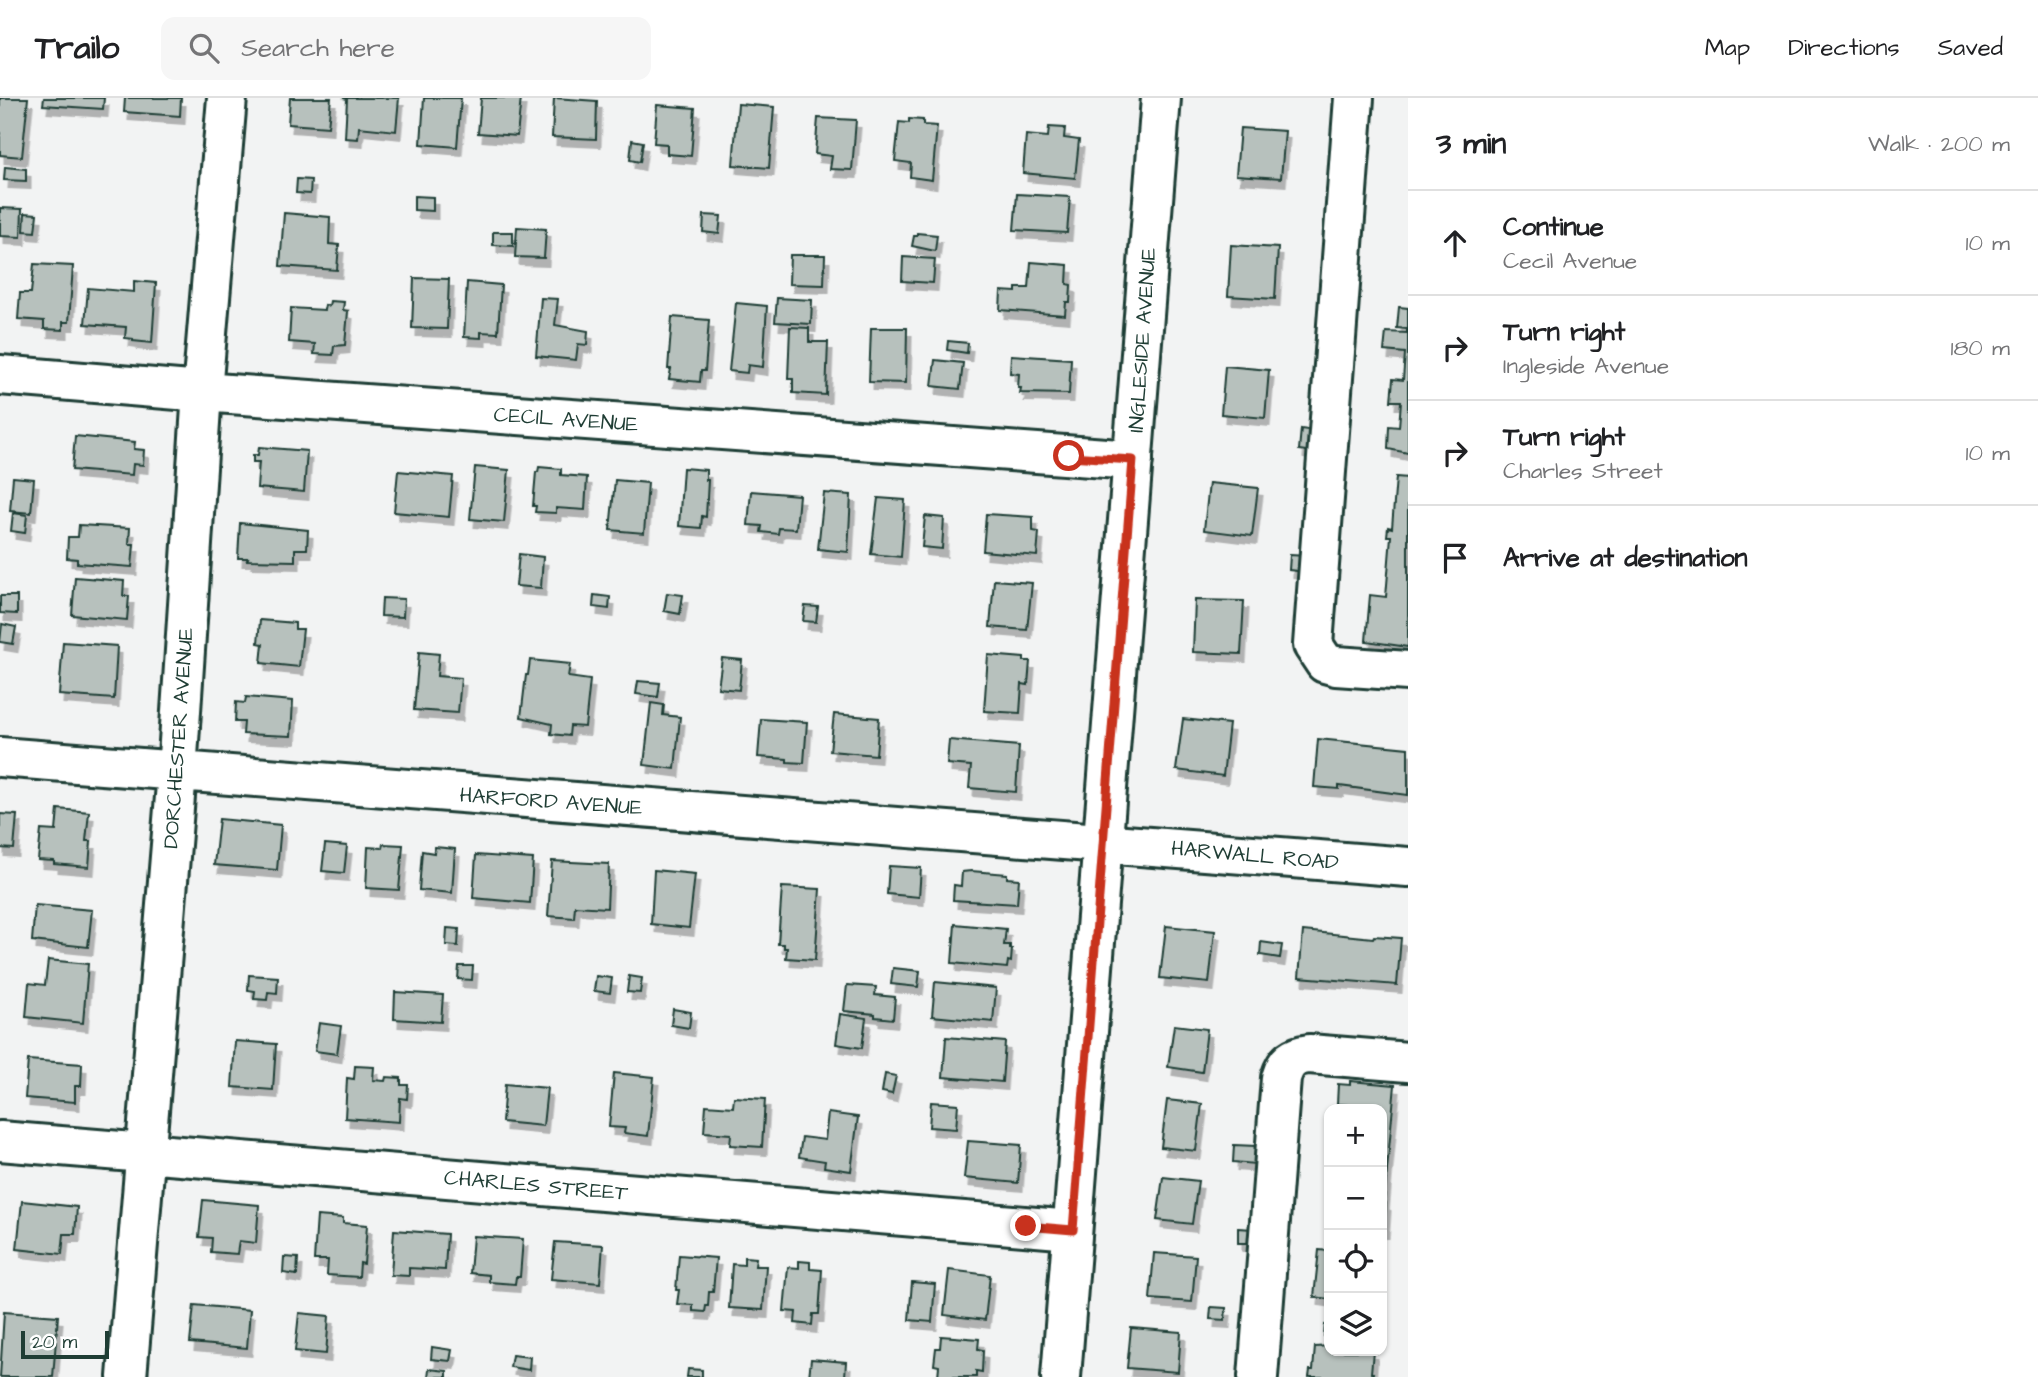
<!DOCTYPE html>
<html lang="en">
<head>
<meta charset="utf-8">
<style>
	:root { --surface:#fff; --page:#f6f6f6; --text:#202124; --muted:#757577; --line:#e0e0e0 }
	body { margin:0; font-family:"Architects Daughter",sans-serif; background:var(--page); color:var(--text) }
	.controls { position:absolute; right:21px; bottom:21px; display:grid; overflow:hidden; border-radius:14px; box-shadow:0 2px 5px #0004 }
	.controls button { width:63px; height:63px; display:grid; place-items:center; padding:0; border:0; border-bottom:2px solid var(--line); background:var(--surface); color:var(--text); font:35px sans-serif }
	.scale { position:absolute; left:21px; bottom:18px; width:88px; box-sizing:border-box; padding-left:7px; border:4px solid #1f3d34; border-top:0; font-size:19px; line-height:24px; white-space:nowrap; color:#1f3d34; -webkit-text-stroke:5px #fff; paint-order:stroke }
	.stop { position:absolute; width:21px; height:21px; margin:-16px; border:5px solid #c8321e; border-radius:50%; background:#fff }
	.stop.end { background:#c8321e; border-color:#fff; box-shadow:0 2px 7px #0008 }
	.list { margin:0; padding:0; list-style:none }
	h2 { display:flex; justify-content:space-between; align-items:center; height:91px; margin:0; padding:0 28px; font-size:30px }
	h2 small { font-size:23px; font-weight:400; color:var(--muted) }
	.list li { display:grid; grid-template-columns:46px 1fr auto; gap:21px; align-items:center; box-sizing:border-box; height:105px; padding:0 28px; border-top:2px solid var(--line) }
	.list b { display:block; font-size:26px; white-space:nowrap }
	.list p { margin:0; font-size:23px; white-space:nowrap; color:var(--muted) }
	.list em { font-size:23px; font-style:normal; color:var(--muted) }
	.icon { flex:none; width:38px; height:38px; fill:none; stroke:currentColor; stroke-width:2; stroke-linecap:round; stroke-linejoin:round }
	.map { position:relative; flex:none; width:1408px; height:1279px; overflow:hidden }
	header { display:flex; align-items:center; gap:42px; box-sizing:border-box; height:98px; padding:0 35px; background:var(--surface); border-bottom:2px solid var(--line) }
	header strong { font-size:33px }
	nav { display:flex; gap:38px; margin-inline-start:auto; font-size:24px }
	.search { width:490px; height:63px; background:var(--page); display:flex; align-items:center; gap:18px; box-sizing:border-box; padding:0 24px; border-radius:14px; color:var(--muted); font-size:26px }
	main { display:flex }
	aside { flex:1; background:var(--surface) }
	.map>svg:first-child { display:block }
	.building { fill:#b7c1bd; stroke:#1f3d34; stroke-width:2; filter:url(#shadow) }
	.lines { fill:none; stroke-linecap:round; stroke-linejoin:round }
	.minor-casing { stroke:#1f3d34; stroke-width:44 }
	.major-casing { stroke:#1f3d34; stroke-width:44 }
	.minor { stroke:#fff; stroke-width:38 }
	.major { stroke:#fff; stroke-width:38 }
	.route { stroke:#c8321e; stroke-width:9 }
	.labels { text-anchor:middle; stroke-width:7; stroke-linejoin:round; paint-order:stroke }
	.street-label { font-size:21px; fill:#1f3d34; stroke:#fff }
</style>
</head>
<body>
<header>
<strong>Trailo</strong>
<div class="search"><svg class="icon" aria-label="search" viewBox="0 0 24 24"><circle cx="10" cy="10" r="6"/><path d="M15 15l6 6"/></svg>Search here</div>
<nav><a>Map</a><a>Directions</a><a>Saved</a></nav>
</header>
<main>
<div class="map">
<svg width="1408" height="1279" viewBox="0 0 1408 1279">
	<defs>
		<filter id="shadow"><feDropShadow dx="4.5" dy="8" stdDeviation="0" flood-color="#0004"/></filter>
	</defs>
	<rect width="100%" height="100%" fill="#f2f3f3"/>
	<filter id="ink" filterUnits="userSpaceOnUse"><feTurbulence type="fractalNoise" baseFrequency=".0143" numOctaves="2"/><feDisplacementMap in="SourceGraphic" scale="14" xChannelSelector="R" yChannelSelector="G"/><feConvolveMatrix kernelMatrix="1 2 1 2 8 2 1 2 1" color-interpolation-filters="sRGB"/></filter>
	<g filter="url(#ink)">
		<!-- building -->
		<path class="building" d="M 0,0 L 28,0 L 22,59 L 0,57 Z
			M 44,0 L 104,0 L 103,11 L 43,7 Z
			M 125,0 L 181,0 L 180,18 L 124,14 Z
			M 290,0 L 331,0 L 328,29 L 288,26 Z
			M 343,0 L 399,0 L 396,33 L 359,29 L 358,41 L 345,40 L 347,1 Z
			M 424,0 L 461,0 L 457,49 L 421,46 Z
			M 481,0 L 521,0 L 517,38 L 478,35 Z
			M 554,0 L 597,3 L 596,41 L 552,39 Z
			M 738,6 L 774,9 L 769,70 L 733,67 Z
			M 657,7 L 695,10 L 691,58 L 667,56 L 667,46 L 654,45 Z
			M 818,20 L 856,22 L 852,72 L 830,71 L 832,58 L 815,56 Z
			M 909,21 L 923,22 L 923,27 L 937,28 L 932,82 L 910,79 L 911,65 L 895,63 L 899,24 L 909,25 Z
			M 1049,29 L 1065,30 L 1064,40 L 1079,42 L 1075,80 L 1023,75 L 1026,37 L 1048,39 Z
			M 1240,30 L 1285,33 L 1281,80 L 1236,77 Z
			M 632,42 L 643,44 L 640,64 L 630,62 Z
			M 5,69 L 26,71 L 26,83 L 4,82 Z
			M 297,81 L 311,82 L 310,96 L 296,95 Z
			M 1017,96 L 1070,99 L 1067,135 L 1014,132 Z
			M 414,98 L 433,99 L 433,113 L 414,112 Z
			M 0,110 L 22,111 L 21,139 L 0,138 Z
			M 25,115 L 37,116 L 35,134 L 24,133 Z
			M 284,115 L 330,119 L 329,146 L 339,147 L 337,172 L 280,168 Z
			M 704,117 L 721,118 L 719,136 L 703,134 Z
			M 517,129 L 546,131 L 544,160 L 515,159 Z
			M 493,134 L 513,134 L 513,148 L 493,147 Z
			M 917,135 L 937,137 L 935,153 L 912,148 L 914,138 L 917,138 Z
			M 1231,147 L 1278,150 L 1275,201 L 1228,198 Z
			M 790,157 L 825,157 L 824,187 L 789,186 Z
			M 903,159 L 935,161 L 933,185 L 902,183 Z
			M 1031,164 L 1068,167 L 1067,186 L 1071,187 L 1070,204 L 1066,204 L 1065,217 L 1000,212 L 1001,193 L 1016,194 L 1016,190 L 1029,190 Z
			M 34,166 L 73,168 L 69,224 L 63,224 L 63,232 L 44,231 L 44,223 L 18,221 L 20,195 L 31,195 Z
			M 414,180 L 449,181 L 447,231 L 412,230 Z
			M 134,183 L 156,185 L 152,245 L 133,243 L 133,241 L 125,240 L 126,229 L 85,226 L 88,190 L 134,194 Z
			M 467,184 L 501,187 L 498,235 L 481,234 L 481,240 L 464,239 Z
			M 541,200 L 558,201 L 555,227 L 588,233 L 587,247 L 578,246 L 576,262 L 536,258 Z
			M 777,200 L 812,202 L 811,226 L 775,224 Z
			M 330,203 L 344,204 L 343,212 L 348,213 L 345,247 L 334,248 L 333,257 L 314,256 L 315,246 L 289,244 L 291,210 L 324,212 L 325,207 L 329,208 Z
			M 736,205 L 767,208 L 763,269 L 748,267 L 747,275 L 729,273 Z
			M 1399,209 L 1408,210 L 1408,355 L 1388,351 L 1389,328 L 1399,329 L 1401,303 L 1391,303 L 1393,281 L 1403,282 L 1405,255 L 1384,253 L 1386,234 L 1407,235 L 1407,231 L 1397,230 Z
			M 672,219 L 709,222 L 705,273 L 701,273 L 700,284 L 669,281 L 671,271 L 668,271 Z
			M 790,229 L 809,230 L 809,244 L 828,244 L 826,297 L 793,295 L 793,281 L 788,281 Z
			M 871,230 L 907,230 L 906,285 L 869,284 Z
			M 948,243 L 968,245 L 967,255 L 947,252 Z
			M 1011,257 L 1071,261 L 1069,296 L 1020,295 L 1021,290 L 1018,290 L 1019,276 L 1010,275 Z
			M 935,262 L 963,265 L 960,291 L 932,288 Z
			M 1225,268 L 1269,272 L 1265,320 L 1221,316 Z
			M 1301,331 L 1315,333 L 1313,354 L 1299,352 Z
			M 75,338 L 135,344 L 134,351 L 144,352 L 143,367 L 133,366 L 132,377 L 72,372 Z
			M 259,349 L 307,353 L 304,394 L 257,390 L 259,364 L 253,364 L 253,357 L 258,357 Z
			M 475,369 L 509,372 L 504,424 L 470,421 Z
			M 539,369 L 561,371 L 561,377 L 587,379 L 585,412 L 556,410 L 556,415 L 535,414 L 536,408 L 533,408 L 536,374 L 538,374 Z
			M 683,370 L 706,372 L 706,382 L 708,382 L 706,419 L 702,418 L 701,430 L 679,428 Z
			M 398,373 L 453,378 L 449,419 L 394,414 Z
			M 13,379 L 34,381 L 31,415 L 10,413 Z
			M 1396,379 L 1408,380 L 1408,549 L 1366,543 L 1370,497 L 1386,499 L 1391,438 L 1387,438 L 1388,429 L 1392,430 Z
			M 615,382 L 648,385 L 644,435 L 610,432 Z
			M 1209,385 L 1258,390 L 1252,438 L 1204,432 Z
			M 751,393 L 799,397 L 796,431 L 779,430 L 778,436 L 761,434 L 762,428 L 748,427 Z
			M 824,395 L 851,397 L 848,454 L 818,451 Z
			M 878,400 L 905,402 L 901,459 L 871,456 Z
			M 13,415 L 27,417 L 25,435 L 11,433 Z
			M 986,416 L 1033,419 L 1033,433 L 1039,434 L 1037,458 L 983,453 Z
			M 925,418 L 944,420 L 942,451 L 922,449 Z
			M 240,425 L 308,432 L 307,451 L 295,451 L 295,463 L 247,462 L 248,460 L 238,460 Z
			M 79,427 L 130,430 L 129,446 L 134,446 L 132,469 L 77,465 L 77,461 L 67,460 L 68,439 L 78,439 Z
			M 519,456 L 543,459 L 541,490 L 516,488 Z
			M 1290,457 L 1306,458 L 1305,474 L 1289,472 Z
			M 75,479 L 124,483 L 123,498 L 129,498 L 127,522 L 72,517 Z
			M 994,482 L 1032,485 L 1027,532 L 990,529 Z
			M 667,495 L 683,497 L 680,516 L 664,513 Z
			M 594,497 L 610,499 L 609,511 L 593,509 Z
			M 0,498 L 17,498 L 17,516 L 0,515 Z
			M 382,500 L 404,501 L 403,519 L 381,518 Z
			M 1195,502 L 1244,503 L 1241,556 L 1193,554 Z
			M 805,508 L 818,509 L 816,524 L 803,523 Z
			M 260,522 L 295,525 L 295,531 L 303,531 L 299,569 L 261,565 L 263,546 L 258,545 Z
			M 2,526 L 16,529 L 13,546 L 0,544 Z
			M 63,544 L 117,548 L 114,601 L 59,597 Z
			M 419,554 L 439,556 L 437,578 L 461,580 L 458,615 L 414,612 Z
			M 988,557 L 1024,560 L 1024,563 L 1030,563 L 1028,587 L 1022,586 L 1020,615 L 984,613 Z
			M 722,560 L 742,562 L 739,592 L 718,590 Z
			M 530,562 L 570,566 L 568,579 L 590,582 L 585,629 L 570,628 L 569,638 L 551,636 L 552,626 L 521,619 L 526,577 L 528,577 Z
			M 638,583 L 660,585 L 658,599 L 636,596 Z
			M 246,599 L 293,603 L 291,638 L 243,636 L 244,624 L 235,624 L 236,604 L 245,605 Z
			M 651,605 L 664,607 L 663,617 L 680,619 L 675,671 L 644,667 Z
			M 834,616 L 879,620 L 876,657 L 830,653 Z
			M 761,621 L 807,624 L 804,665 L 787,664 L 787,661 L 758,659 Z
			M 1183,621 L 1229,626 L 1223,678 L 1176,672 Z
			M 1318,641 L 1408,650 L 1408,697 L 1339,688 L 1339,691 L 1314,689 Z
			M 949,642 L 1019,648 L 1016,694 L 969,690 L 971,668 L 947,666 Z
			M 58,711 L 89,714 L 86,743 L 91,743 L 89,769 L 54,766 L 54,763 L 38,762 L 41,732 L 56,733 Z
			M 0,716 L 17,717 L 14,751 L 0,750 Z
			M 219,721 L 281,727 L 277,772 L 214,767 Z
			M 325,746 L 347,748 L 344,775 L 322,773 Z
			M 383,746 L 403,747 L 399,792 L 366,790 L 368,749 L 382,750 Z
			M 435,749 L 455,751 L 452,795 L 419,792 L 422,753 L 434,755 Z
			M 476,757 L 533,761 L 530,805 L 473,800 Z
			M 552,763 L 609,766 L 607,810 L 575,808 L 574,820 L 548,818 Z
			M 889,768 L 921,770 L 919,799 L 887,796 Z
			M 654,772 L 695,776 L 689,830 L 651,826 Z
			M 971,773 L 1007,776 L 1007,780 L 1019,781 L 1017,806 L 953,802 L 954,787 L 961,788 L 962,774 Z
			M 782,789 L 820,791 L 815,862 L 786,860 L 787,850 L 784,850 L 784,846 L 778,846 Z
			M 35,807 L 92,812 L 88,849 L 32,843 Z
			M 955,826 L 1006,831 L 1004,847 L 1010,847 L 1010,851 L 1012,851 L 1011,864 L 1008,863 L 1007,870 L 952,865 Z
			M 1166,828 L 1215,833 L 1209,885 L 1160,880 Z
			M 447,830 L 459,831 L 458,848 L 446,847 Z
			M 1303,833 L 1373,840 L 1374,838 L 1401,840 L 1397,887 L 1299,879 Z
			M 1261,844 L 1282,847 L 1280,860 L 1260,857 Z
			M 48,862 L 88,866 L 83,925 L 26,919 L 29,885 L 45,887 Z
			M 459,868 L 473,868 L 472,882 L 458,881 Z
			M 893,870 L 920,873 L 918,889 L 891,886 Z
			M 249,877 L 278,879 L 277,895 L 268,894 L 267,902 L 254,901 L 255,893 L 248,892 Z
			M 596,878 L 612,880 L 610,895 L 594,893 Z
			M 629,878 L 642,880 L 640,895 L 627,894 Z
			M 935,884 L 996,890 L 993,924 L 932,918 Z
			M 847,887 L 876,889 L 875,897 L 895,899 L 893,921 L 875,919 L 875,916 L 844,913 Z
			M 395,894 L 443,897 L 441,924 L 394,921 Z
			M 673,911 L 691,914 L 689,930 L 671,927 Z
			M 840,916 L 866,920 L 862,950 L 836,946 Z
			M 319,925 L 341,928 L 337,956 L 315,953 Z
			M 1174,927 L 1207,931 L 1202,974 L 1168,969 Z
			M 946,939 L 1005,944 L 1002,984 L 943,979 Z
			M 235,943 L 276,946 L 273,992 L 232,989 Z
			M 28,962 L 82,966 L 81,988 L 75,988 L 75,1004 L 25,1000 Z
			M 355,968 L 374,969 L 373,982 L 385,983 L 386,979 L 401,980 L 401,987 L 408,987 L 407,1001 L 400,1000 L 399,1024 L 345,1020 L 347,980 L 354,981 Z
			M 614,975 L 654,979 L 648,1038 L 624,1035 L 625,1030 L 609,1029 Z
			M 885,976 L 896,978 L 892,996 L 882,994 Z
			M 1350,983 L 1395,987 L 1384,1104 L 1386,1105 L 1384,1132 L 1382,1132 L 1382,1011 L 1348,1011 L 1348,1007 L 1337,1006 L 1338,986 L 1350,987 Z
			M 505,986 L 547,990 L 543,1028 L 502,1024 Z
			M 734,999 L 765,1001 L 762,1049 L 730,1047 L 731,1036 L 704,1034 L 706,1007 L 733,1009 Z
			M 1167,1002 L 1202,1006 L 1196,1053 L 1161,1049 Z
			M 931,1004 L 958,1006 L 956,1031 L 929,1029 Z
			M 828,1015 L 858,1019 L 851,1073 L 824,1069 L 825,1063 L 799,1059 L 802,1039 L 825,1042 Z
			M 968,1043 L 1021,1047 L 1018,1085 L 964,1080 Z
			M 1234,1047 L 1256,1048 L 1255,1066 L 1233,1064 Z
			M 1163,1079 L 1198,1083 L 1192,1126 L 1157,1122 Z
			M 203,1102 L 259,1107 L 256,1145 L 239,1143 L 237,1156 L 211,1154 L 212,1140 L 199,1139 Z
			M 22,1103 L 77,1109 L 75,1136 L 64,1136 L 62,1156 L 17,1151 Z
			M 317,1118 L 343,1120 L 343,1125 L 367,1127 L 364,1166 L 360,1165 L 359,1179 L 327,1177 L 328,1162 L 314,1162 Z
			M 1238,1130 L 1253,1131 L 1252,1145 L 1238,1145 Z
			M 394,1132 L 447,1136 L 445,1172 L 409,1170 L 409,1178 L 391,1177 Z
			M 473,1138 L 523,1141 L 520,1179 L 516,1179 L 515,1186 L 489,1184 L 489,1177 L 470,1175 Z
			M 555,1144 L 603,1147 L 600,1185 L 551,1181 Z
			M 1319,1152 L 1329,1153 L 1329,1201 L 1314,1199 Z
			M 1154,1155 L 1196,1158 L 1192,1204 L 1150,1201 Z
			M 679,1157 L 716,1160 L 713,1194 L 709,1194 L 708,1208 L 706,1208 L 705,1214 L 693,1213 L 693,1207 L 677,1206 L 679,1192 L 676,1192 Z
			M 284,1159 L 298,1160 L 297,1177 L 283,1175 Z
			M 744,1159 L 756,1160 L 755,1168 L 766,1168 L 763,1212 L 729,1210 L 732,1166 L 744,1167 Z
			M 799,1163 L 810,1164 L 810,1171 L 822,1172 L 819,1216 L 813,1216 L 812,1227 L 795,1225 L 796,1214 L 784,1213 L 788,1169 L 799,1170 Z
			M 949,1172 L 990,1177 L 985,1222 L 944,1217 Z
			M 912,1184 L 935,1186 L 932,1224 L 909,1222 Z
			M 194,1207 L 250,1212 L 247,1250 L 190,1245 Z
			M 1211,1209 L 1226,1210 L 1225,1222 L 1210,1221 Z
			M 4,1214 L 58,1218 L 53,1279 L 0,1279 Z
			M 299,1215 L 329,1218 L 326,1256 L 295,1253 Z
			M 1325,1227 L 1329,1228 L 1329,1239 L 1324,1238 Z
			M 1131,1230 L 1181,1234 L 1178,1274 L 1127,1270 Z
			M 941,1238 L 979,1241 L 978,1251 L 983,1252 L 982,1274 L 976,1273 L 976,1279 L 938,1279 L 939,1268 L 934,1267 L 936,1250 L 940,1250 Z
			M 1329,1248 L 1329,1253 L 1373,1253 L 1371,1275 L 1373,1275 L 1372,1279 L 1309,1279 L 1310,1272 L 1313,1272 L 1315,1249 Z
			M 432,1249 L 452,1252 L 450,1263 L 431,1261 Z
			M 512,1257 L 530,1259 L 529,1272 L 510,1269 Z
			M 811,1261 L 846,1264 L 845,1279 L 809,1279 Z
			M 429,1271 L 447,1273 L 447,1279 L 428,1279 Z
			M 688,1271 L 702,1272 L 702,1279 L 687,1279 Z"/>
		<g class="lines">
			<defs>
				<path id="minor" d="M 1354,0 L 1313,547 L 1325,565 L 1336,568 L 1408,573
					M 0,277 L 202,294 L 1133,362
					M 0,659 L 1408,769
					M 0,1043 L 1072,1132
					M 127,1279 L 177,674 L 202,294 L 227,0
					M 1258,1279 L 1281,980 C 1286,963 1293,958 1309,956 L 1408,964"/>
				<path id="major" d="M 1061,1279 L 1161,0"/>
			</defs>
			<!-- minor casing -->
			<use href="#minor" class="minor-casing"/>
			<!-- major casing -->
			<use href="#major" class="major-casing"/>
			<!-- minor -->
			<use href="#minor" class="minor"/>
			<!-- major -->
			<use href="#major" class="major"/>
		</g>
	</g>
	<g class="lines" filter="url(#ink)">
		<!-- route -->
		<path class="route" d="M 1026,1128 L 1073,1132 L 1133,362 L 1069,358"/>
	</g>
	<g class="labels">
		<!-- street labels -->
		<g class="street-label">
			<text transform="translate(1142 242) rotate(-86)" y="7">INGLESIDE AVENUE</text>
			<text transform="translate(566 321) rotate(4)" y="7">CECIL AVENUE</text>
			<text transform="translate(178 640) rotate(-86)" y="7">DORCHESTER AVENUE</text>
			<text transform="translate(551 703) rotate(4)" y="7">HARFORD AVENUE</text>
			<text transform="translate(1255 757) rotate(5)" y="7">HARWALL ROAD</text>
			<text transform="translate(536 1087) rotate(5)" y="7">CHARLES STREET</text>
		</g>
	</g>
</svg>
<div class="controls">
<button>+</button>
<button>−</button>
<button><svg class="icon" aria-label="locate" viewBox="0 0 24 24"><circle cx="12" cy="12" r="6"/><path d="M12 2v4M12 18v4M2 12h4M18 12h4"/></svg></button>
<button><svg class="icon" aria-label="layers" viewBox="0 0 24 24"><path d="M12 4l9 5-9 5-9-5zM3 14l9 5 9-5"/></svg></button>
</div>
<div class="scale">20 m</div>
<div class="stop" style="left:1069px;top:358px"></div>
<div class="stop end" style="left:1026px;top:1128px"></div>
</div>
<aside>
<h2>3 min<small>Walk · 200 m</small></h2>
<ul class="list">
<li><svg class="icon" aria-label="ahead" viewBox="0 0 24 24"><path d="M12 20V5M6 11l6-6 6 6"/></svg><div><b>Continue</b><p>Cecil Avenue</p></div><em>10 m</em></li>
<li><svg class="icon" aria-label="right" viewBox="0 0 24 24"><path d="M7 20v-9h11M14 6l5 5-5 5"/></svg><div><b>Turn right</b><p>Ingleside Avenue</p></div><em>180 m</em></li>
<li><svg class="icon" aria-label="right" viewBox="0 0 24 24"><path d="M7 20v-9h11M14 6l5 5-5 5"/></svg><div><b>Turn right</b><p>Charles Street</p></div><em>10 m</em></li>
<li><svg class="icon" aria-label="arrive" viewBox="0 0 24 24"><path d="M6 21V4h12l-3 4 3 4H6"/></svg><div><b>Arrive at destination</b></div></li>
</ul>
</aside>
</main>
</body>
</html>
